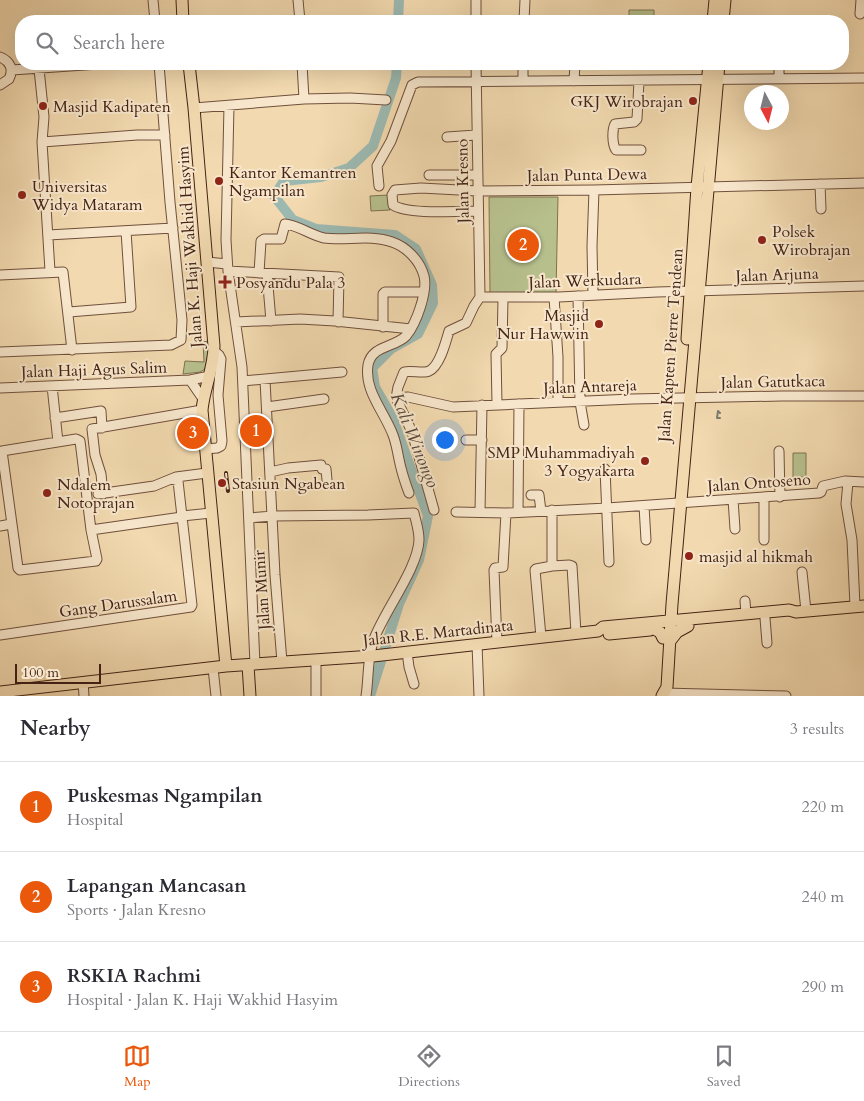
<!DOCTYPE html>
<html lang="en">
<head>
<meta charset="utf-8">
<style>
	:root { --surface:#fff; --page:#f7f7f7; --text:#2b2b33; --muted:#7c7c81; --line:#e1e1e2; --accent:#ea580c }
	body { margin:0; font-family:Cardo,serif; background:var(--page); color:var(--text) }
	.compass { position:absolute; left:744px; top:85px; width:45px; height:45px; border-radius:50%; background:var(--surface); box-shadow:0 5px 20px #0002; rotate:173deg }
	.scale { position:absolute; left:15px; bottom:12px; width:86px; box-sizing:border-box; padding-left:5px; border:2px solid #442315; border-top:0; font-size:14px; line-height:18px; white-space:nowrap; color:#442315; -webkit-text-stroke:4px #f7e6cb; paint-order:stroke }
	.you { position:absolute; left:444px; top:439px; width:18px; height:18px; margin:-12px; border:4px solid #fff; border-radius:50%; background:#1a73e8; box-shadow:0 0 0 8px #1a73e833 }
	.badge { display:grid; place-items:center; width:32px; height:32px; border-radius:50%; background:var(--accent); color:#fff; font-size:16px; font-weight:700 }
	.pin { position:absolute; translate:-50% -50%; border:2px solid #fff; box-shadow:0 1px 5px #0006 }
	.list { margin:0; padding:0; list-style:none }
	h2 { display:flex; justify-content:space-between; align-items:center; height:65px; margin:0; padding:0 20px; font-size:21px }
	h2 small { font-size:16px; font-weight:400; color:var(--muted) }
	.list li { display:grid; grid-template-columns:32px 1fr auto; gap:15px; align-items:center; box-sizing:border-box; height:90px; padding:0 20px; border-top:1px solid var(--line) }
	.list b { display:block; font-size:19px; white-space:nowrap }
	.list p { margin:0; font-size:16px; white-space:nowrap; color:var(--muted) }
	.list em { font-size:16px; font-style:normal; color:var(--muted) }
	.icon { flex:none; width:28px; height:28px; fill:none; stroke:currentColor; stroke-width:2; stroke-linecap:round; stroke-linejoin:round }
	.map { position:relative; flex:none; width:864px; height:696px; overflow:hidden }
	.search { position:absolute; background:var(--surface); box-shadow:0 5px 20px #0002; left:15px; right:15px; top:15px; height:55px; display:flex; align-items:center; gap:12px; box-sizing:border-box; padding:0 18px; border-radius:20px; color:var(--muted); font-size:19px }
	.sheet { height:335px; background:var(--surface) }
	nav { display:flex; justify-content:space-around; align-items:center; box-sizing:border-box; height:70px; border-top:1px solid var(--line); background:var(--surface); font-size:14px; color:var(--muted) }
	nav a { display:grid; justify-items:center; gap:2px }
	nav .on { color:var(--accent) }
	.map>svg:first-child { display:block }
	.green { fill:#b7c08d; stroke:#7e7251 }
	.lines { fill:none; stroke-linecap:round; stroke-linejoin:round }
	.stream { stroke:#797d73; stroke-width:2 }
	.river { stroke:#9cb9b1; stroke-width:10 }
	.minor-casing { stroke:#70503c; stroke-width:11 }
	.major-casing { stroke:#442315; stroke-width:13 }
	.minor { stroke:#f7e6cb; stroke-width:9 }
	.major { stroke:#f2d9af; stroke-width:11 }
	.rail-casing { stroke:#442315; stroke-width:4 }
	.rail { stroke:#f7e6cb; stroke-width:2; stroke-dasharray:5.5; stroke-linecap:butt }
	.poi-dot { fill:#8f2418; stroke:#f7e6cb; stroke-width:2 }
	.labels { text-anchor:middle; stroke-width:4; stroke-linejoin:round; paint-order:stroke }
	.poi-label { font-size:16px; fill:#442315; stroke:#f7e6cb; text-anchor:start }
	.street-label { font-size:16px; fill:#442315; stroke:#f7e6cb }
	.water-label { font-size:18px; font-style:italic; fill:#5a483c; stroke:#f7e6cb }
</style>
</head>
<body>
<div class="map">
<svg width="864" height="696" viewBox="0 0 864 696">
	<rect width="100%" height="100%" fill="#f2d9af"/>
	<filter id="stains"><feTurbulence type="fractalNoise" baseFrequency=".004" numOctaves="4"/><feColorMatrix values="0 0 0 0 .2 0 0 0 0 .09 0 0 0 0 .02 0 0 0 .5 -.17"/></filter>
	<radialGradient id="worn" r=".72"><stop offset=".6" stop-color="#630" stop-opacity="0"/><stop offset="1" stop-color="#630" stop-opacity=".3"/></radialGradient>
	<!-- green -->
	<path class="green" d="M 629,10 L 654,10 L 654,21 L 629,21 Z
		M 389,195 L 390,210 L 371,211 L 370,196 Z
		M 489,197 L 558,197 L 556,293 L 490,295 Z
		M 208,341 L 208,354 L 205,369 L 200,372 L 183,374 L 185,361 L 204,362 L 203,342 Z
		M 793,453 L 806,453 L 806,477 L 793,477 Z"/>
	<g class="lines">
		<!-- stream -->
		<path class="stream" d="M 720,418 L 717,418 L 718,411 L 720,413"/>
		<!-- river -->
		<path class="river" d="M 398,21 L 399,0
			M 370,696 L 399,604 L 419,560 L 428,516 L 393,419 L 375,387 L 372,368 L 391,349 L 418,334 L 433,303 L 432,285 L 416,249 L 395,235 L 316,229 L 293,220 L 274,196 L 284,181 L 321,177 L 349,168 L 373,146 L 396,78 L 397,64"/>
		<defs>
			<path id="minor" d="M 153,0 L 155,21
				M 298,0 L 300,21
				M 860,14 L 861,0
				M 476,21 L 476,0
				M 524,21 L 525,0
				M 0,57 C 10,61 14,69 9,79 L 0,85
				M 302,64 L 304,99
				M 476,64 L 480,297
				M 779,64 L 779,78
				M 39,69 L 44,117 L 42,142 L 50,271
				M 12,70 L 99,64
				M 523,81 L 523,64
				M 574,81 L 575,64
				M 639,81 L 637,119 L 634,122 L 615,124 C 612,130 612,144 616,150 L 641,150
				M 229,106 L 226,240 L 228,271 L 242,367 L 255,664
				M 194,108 L 304,99 L 350,98 L 386,100
				M 447,137 L 476,135
				M 42,142 L 137,135 L 165,135
				M 429,175 L 477,175
				M 820,184 L 821,209
				M 379,186 L 377,166 L 391,141 L 412,85 L 418,82 L 864,78
				M 478,211 C 458,211 408,215 393,205 L 392,195 L 395,190 L 421,188 L 478,191 L 594,190 L 864,183
				M 48,235 L 173,228
				M 207,262 L 227,264
				M 228,271 L 339,277 L 338,322
				M 259,273 L 261,241 L 264,239 L 281,239 L 285,224 C 298,225 310,235 324,238 C 346,241 370,234 392,242 C 407,247 420,261 424,276 C 428,292 416,324 406,336 C 394,348 372,345 368,365 C 364,391 384,411 393,435 C 397,445 398,457 401,468 C 403,476 406,485 409,493
				M 267,274 L 271,321
				M 0,275 L 63,272 L 72,350
				M 593,295 L 592,246 L 594,190
				M 578,296 L 580,402 L 584,425
				M 480,297 L 559,297 L 657,292 L 864,286
				M 554,297 L 558,357 L 558,402
				M 69,312 L 131,307 L 126,231
				M 236,322 L 300,319 L 335,321 L 411,329
				M 383,327 L 383,294 L 385,292 L 424,292
				M 0,352 L 171,345 L 181,340 L 182,320 L 170,202 L 159,64
				M 190,380 L 203,399
				M 265,380 L 275,575 L 282,662
				M 243,381 L 342,372
				M 52,386 L 58,442
				M 0,388 L 190,380 L 210,376
				M 396,398 L 408,397 L 453,407 L 632,399 L 781,396 L 864,396
				M 497,404 L 496,354 L 502,348 L 503,298
				M 267,407 L 324,399
				M 55,418 L 101,411 L 102,428
				M 76,439 L 80,441 L 91,530 L 97,559 L 96,561 L 20,570 L 18,568 L 2,451 Z
				M 466,440 L 482,440
				M 205,449 L 217,448 L 221,446 L 222,441 L 218,395 L 221,359 L 219,355 L 214,351
				M 779,451 L 780,497
				M 605,469 L 609,562
				M 270,472 L 288,468 L 321,465 L 322,469 L 326,469 L 327,480
				M 848,482 L 846,504 L 852,540 L 855,606
				M 98,494 L 154,486 L 176,477 L 207,473
				M 103,494 L 101,474 L 95,455 L 92,429 L 202,410
				M 531,495 L 539,495 L 541,511
				M 733,499 L 735,529
				M 644,506 L 646,540
				M 434,510 L 412,432 L 396,398 L 398,387 L 404,372 C 412,370 423,374 429,371 C 440,366 446,341 449,331 L 466,323 L 474,306 L 480,297
				M 456,512 L 506,513 L 607,508 L 819,493 L 821,492 L 823,486 L 845,481 L 864,482
				M 480,512 L 482,405
				M 518,512 L 519,404
				M 182,516 L 211,513
				M 249,518 L 273,516 L 368,515 L 414,513 C 416,522 419,530 419,540 C 418,568 385,610 374,639 C 367,657 369,677 366,696
				M 0,526 L 11,524
				M 91,530 L 182,517
				M 764,540 L 764,498
				M 552,566 L 569,565 L 572,566 L 576,633
				M 802,572 L 806,611
				M 745,601 L 746,614
				M 765,618 L 767,643
				M 0,635 L 191,607 L 192,605 L 178,481 L 172,479 L 176,477
				M 541,637 L 535,570 L 536,569 L 552,566 L 552,510
				M 497,642 L 494,570 L 495,568 L 503,567 L 506,513
				M 477,644 L 479,696
				M 407,652 L 409,667 L 414,684
				M 316,660 L 316,696
				M 213,668 L 216,696
				M 83,682 L 84,696
				M 663,693 L 786,696"/>
			<path id="major" d="M 182,0 L 183,21
				M 713,21 L 715,0
				M 723,21 L 725,0
				M 189,64 L 194,108 L 214,346 C 214,368 204,388 202,410 L 226,666
				M 687,339 L 697,187 L 709,64
				M 654,629 L 660,632 L 663,638
				M 609,634 L 650,630
				M 670,641 L 677,632 L 688,626
				M 248,665 L 250,696
				M 0,692 L 226,666 L 373,656 L 598,631 L 603,627 L 789,610 L 796,612 L 864,606
				M 662,696 L 667,687 L 672,604 L 719,64"/>
		</defs>
		<!-- minor casing -->
		<use href="#minor" class="minor-casing"/>
		<!-- major casing -->
		<use href="#major" class="major-casing"/>
		<!-- minor -->
		<use href="#minor" class="minor"/>
		<!-- major -->
		<use href="#major" class="major"/>
		<defs>
			<path id="rail" d="M 226,473 L 228,491"/>
		</defs>
		<!-- rail casing -->
		<use href="#rail" class="rail-casing"/>
		<!-- rail -->
		<use href="#rail" class="rail"/>
	</g>
	<!-- markers -->
	<g class="poi-dot">
		<circle cx="693" cy="101" r="5"/>
		<circle cx="43" cy="106" r="5"/>
		<circle cx="219" cy="181" r="5"/>
		<circle cx="22" cy="195" r="5"/>
		<circle cx="762" cy="240" r="5"/>
		<path d="M222.5 274.5h5v5h5v5h-5v5h-5v-5h-5v-5h5z"/>
		<circle cx="599" cy="324" r="5"/>
		<circle cx="645" cy="461" r="5"/>
		<circle cx="222" cy="483" r="5"/>
		<circle cx="47" cy="493" r="5"/>
		<circle cx="689" cy="556" r="5"/>
	</g>
	<g class="labels">
		<!-- poi labels -->
		<g class="poi-label">
			<text x="683" y="107" text-anchor="end">GKJ Wirobrajan</text>
			<text x="53" y="112">Masjid Kadipaten</text>
			<text x="229" y="178">Kantor Kemantren<tspan x="229" dy="18">Ngampilan</tspan></text>
			<text x="32" y="192">Universitas<tspan x="32" dy="18">Widya Mataram</tspan></text>
			<text x="772" y="237">Polsek<tspan x="772" dy="18">Wirobrajan</tspan></text>
			<text x="236" y="288">Posyandu Pala 3</text>
			<text x="589" y="321" text-anchor="end">Masjid<tspan x="589" dy="18">Nur Hawwin</tspan></text>
			<text x="635" y="458" text-anchor="end">SMP Muhammadiyah<tspan x="635" dy="18">3 Yogyakarta</tspan></text>
			<text x="232" y="489">Stasiun Ngabean</text>
			<text x="57" y="490">Ndalem<tspan x="57" dy="18">Notoprajan</tspan></text>
			<text x="699" y="562">masjid al hikmah</text>
		</g>
		<!-- street labels -->
		<g class="street-label">
			<text transform="translate(587 174) rotate(-1)" y="6">Jalan Punta Dewa</text>
			<text transform="translate(462 181) rotate(-91)" y="6">Jalan Kresno</text>
			<text transform="translate(189 247) rotate(-94)" y="6">Jalan K. Haji Wakhid Hasyim</text>
			<text transform="translate(777 274) rotate(-2)" y="6">Jalan Arjuna</text>
			<text transform="translate(585 280) rotate(-2)" y="6">Jalan Werkudara</text>
			<text transform="translate(670 345) rotate(-86)" y="6">Jalan Kapten Pierre Tendean</text>
			<text transform="translate(94 369) rotate(-2)" y="6">Jalan Haji Agus Salim</text>
			<text transform="translate(773 381) rotate(-1)" y="6">Jalan Gatutkaca</text>
			<text transform="translate(590 386) rotate(-2)" y="6">Jalan Antareja</text>
			<text transform="translate(759 482) rotate(-4)" y="6">Jalan Ontoseno</text>
			<text transform="translate(261 590) rotate(-94)" y="6">Jalan Munir</text>
			<text transform="translate(118 603) rotate(-8)" y="6">Gang Darussalam</text>
			<text transform="translate(438 632) rotate(-6)" y="6">Jalan R.E. Martadinata</text>
		</g>
		<!-- water labels -->
		<g class="water-label">
			<text transform="translate(415 440) rotate(68)" y="6">Kali Winongo</text>
		</g>
	</g>
	<rect width="100%" height="100%" filter="url(#stains)"/>
	<rect width="100%" height="100%" fill="url(#worn)"/>
</svg>
<svg class="compass" viewBox="-18 -18 36 36"><path d="M0-13l5 13h-10z" fill="#e53935"/><path d="M0 13l5-13h-10z" fill="#7c7c81"/></svg>
<div class="scale">100 m</div>
<div class="you"></div>
<div class="pin badge" style="left:256px;top:431px">1</div>
<div class="pin badge" style="left:523px;top:245px">2</div>
<div class="pin badge" style="left:193px;top:433px">3</div>
<div class="search"><svg class="icon" aria-label="search" viewBox="0 0 24 24"><circle cx="10" cy="10" r="6"/><path d="M15 15l6 6"/></svg>Search here</div>
</div>
<section class="sheet">
<h2>Nearby<small>3 results</small></h2>
<ul class="list">
<li><span class="badge">1</span><div><b>Puskesmas Ngampilan</b><p>Hospital</p></div><em>220 m</em></li>
<li><span class="badge">2</span><div><b>Lapangan Mancasan</b><p>Sports · Jalan Kresno</p></div><em>240 m</em></li>
<li><span class="badge">3</span><div><b>RSKIA Rachmi</b><p>Hospital · Jalan K. Haji Wakhid Hasyim</p></div><em>290 m</em></li>
</ul>
</section>
<nav>
<a class="on"><svg class="icon" aria-label="map" viewBox="0 0 24 24"><path d="M3 6l6-2 6 2 6-2v14l-6 2-6-2-6 2zM9 4v14M15 6v14"/></svg>Map</a>
<a><svg class="icon" aria-label="directions" viewBox="0 0 24 24"><path d="M12 3l9 9-9 9-9-9zM9 14v-3h6M13 9l2 2-2 2"/></svg>Directions</a>
<a><svg class="icon" aria-label="saved" viewBox="0 0 24 24"><path d="M7 4h10v16l-5-4-5 4z"/></svg>Saved</a>
</nav>
</body>
</html>
